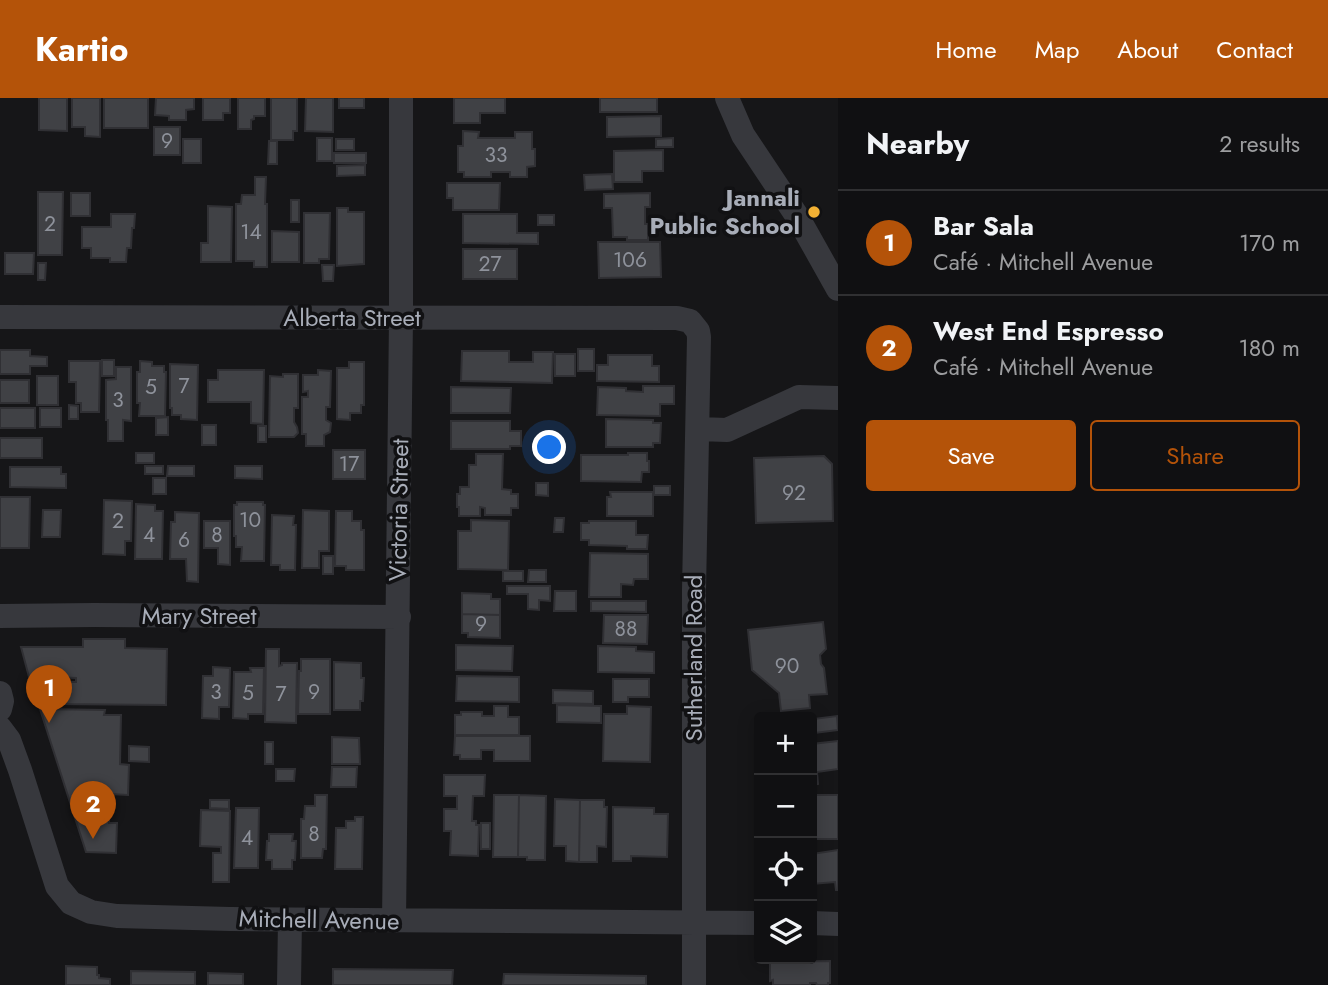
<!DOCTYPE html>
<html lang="en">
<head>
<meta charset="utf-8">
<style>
	:root { --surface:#101012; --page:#19191b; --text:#f1f3f6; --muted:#9c9d9f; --line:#303032; --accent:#b45309 }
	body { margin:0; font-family:Jost,sans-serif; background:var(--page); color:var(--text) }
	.controls { position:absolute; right:21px; bottom:21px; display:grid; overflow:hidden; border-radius:7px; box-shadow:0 4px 18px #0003 }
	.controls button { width:63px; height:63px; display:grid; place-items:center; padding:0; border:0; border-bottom:2px solid var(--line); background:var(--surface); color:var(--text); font:35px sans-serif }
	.you { position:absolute; left:550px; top:350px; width:24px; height:24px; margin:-18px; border:5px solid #fff; border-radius:50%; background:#1a73e8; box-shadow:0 0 0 10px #1a73e833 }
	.badge { display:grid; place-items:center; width:46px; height:46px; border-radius:50%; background:var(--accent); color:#fff; font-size:23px; font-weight:700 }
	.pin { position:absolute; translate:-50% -58px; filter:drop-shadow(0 2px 4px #0008) }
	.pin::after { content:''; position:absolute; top:37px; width:24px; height:21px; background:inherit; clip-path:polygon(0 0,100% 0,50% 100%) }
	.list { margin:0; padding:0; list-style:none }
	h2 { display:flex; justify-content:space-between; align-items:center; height:91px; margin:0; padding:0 28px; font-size:30px }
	h2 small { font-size:23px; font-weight:400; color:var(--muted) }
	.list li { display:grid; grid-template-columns:46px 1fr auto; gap:21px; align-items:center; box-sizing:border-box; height:105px; padding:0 28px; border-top:2px solid var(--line) }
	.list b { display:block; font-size:26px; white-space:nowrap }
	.list p { margin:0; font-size:23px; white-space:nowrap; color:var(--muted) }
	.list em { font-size:23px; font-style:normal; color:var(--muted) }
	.actions { display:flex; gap:14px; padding:21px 28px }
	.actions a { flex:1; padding:16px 0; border:2px solid var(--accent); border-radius:7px; text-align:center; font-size:24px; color:var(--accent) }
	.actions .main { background:var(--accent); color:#fff }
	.icon { flex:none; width:38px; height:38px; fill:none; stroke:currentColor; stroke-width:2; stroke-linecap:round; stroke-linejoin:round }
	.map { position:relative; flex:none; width:838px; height:887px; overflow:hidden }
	header { display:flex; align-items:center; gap:42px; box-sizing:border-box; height:98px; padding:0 35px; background:var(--accent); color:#fff }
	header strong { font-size:33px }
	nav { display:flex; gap:38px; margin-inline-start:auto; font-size:24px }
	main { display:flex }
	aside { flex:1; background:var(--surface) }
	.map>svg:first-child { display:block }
	.building { fill:#404145; stroke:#303034; stroke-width:2 }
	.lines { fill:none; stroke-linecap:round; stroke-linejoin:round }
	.minor { stroke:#37383d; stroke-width:24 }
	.poi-dot { fill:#f2b134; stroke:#111113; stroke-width:2.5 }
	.labels { text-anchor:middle; stroke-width:7; stroke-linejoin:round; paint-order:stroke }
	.number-label { font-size:21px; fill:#8e929b }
	.poi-label { font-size:24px; font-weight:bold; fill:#a8adb8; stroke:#111113; text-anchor:end }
	.street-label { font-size:24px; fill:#a8adb8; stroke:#111113 }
</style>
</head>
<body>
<header>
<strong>Kartio</strong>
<nav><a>Home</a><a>Map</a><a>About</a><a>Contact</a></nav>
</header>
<main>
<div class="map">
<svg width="838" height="887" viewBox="0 0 838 887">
	<rect width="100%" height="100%" fill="#161618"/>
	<!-- building -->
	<path class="building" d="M 39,0 L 67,0 L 67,33 L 39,32 Z
		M 72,0 L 100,0 L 100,39 L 85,38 L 85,29 L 72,29 Z
		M 104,0 L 148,0 L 148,30 L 104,30 Z
		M 156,0 L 194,0 L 194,11 L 186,12 L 186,22 L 169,22 L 169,18 L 155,17 Z
		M 203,0 L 230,0 L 230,15 L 223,15 L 223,22 L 203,22 Z
		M 238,0 L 265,0 L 265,18 L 254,18 L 254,21 L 251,22 L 251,31 L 238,31 Z
		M 271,0 L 297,0 L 297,33 L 293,33 L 293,42 L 271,42 Z
		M 306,0 L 333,0 L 333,34 L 305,33 Z
		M 339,0 L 364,0 L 364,10 L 339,10 Z
		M 454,0 L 505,0 L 505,15 L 480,15 L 480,25 L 454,25 Z
		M 600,0 L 657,0 L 657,14 L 600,14 Z
		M 661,18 L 661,38 L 607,39 L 607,19 Z
		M 154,29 L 180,29 L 180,57 L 154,57 Z
		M 463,33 L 479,34 L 478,40 L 515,40 L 515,34 L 532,34 L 532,51 L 535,51 L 535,68 L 527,69 L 527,79 L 510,79 L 510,74 L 491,74 L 491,79 L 464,79 L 464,74 L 458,74 L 458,48 L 463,48 Z
		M 317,40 L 332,40 L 332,63 L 317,63 Z
		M 673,40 L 673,49 L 656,49 L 656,41 Z
		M 183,41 L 201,41 L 201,65 L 183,65 Z
		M 336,41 L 354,41 L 354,52 L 336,52 Z
		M 269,43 L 277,43 L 277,66 L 268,66 Z
		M 663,52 L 663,73 L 642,73 L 642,84 L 614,84 L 614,53 Z
		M 334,55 L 366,55 L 366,65 L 334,65 Z
		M 365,67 L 365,77 L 337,78 L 337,68 Z
		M 612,76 L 613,91 L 585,92 L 584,77 Z
		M 255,79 L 266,79 L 265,106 L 267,106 L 267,169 L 254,169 L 254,163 L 236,163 L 236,106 L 241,106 L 242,97 L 255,97 Z
		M 447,85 L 500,85 L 499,112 L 453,112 L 453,100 L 447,100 Z
		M 38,94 L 63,94 L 62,157 L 38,157 Z
		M 71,95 L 90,95 L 90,118 L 71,118 Z
		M 650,95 L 650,109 L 645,109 L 645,126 L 648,126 L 648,142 L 627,142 L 627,139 L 613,139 L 612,110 L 604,110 L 604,96 Z
		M 291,102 L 299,102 L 299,124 L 291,124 Z
		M 208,108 L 232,109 L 231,164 L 201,164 L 201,145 L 208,145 Z
		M 337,110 L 348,110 L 348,114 L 364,114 L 364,166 L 337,168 Z
		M 304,115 L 330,115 L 329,161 L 319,161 L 319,165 L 304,165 Z
		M 111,116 L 135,116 L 134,130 L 132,130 L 131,150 L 127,150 L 126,164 L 110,164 L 110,160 L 91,160 L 91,150 L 82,150 L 82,129 L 111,129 Z
		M 463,116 L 517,116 L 517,135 L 538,135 L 538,146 L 463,145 Z
		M 538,117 L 554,117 L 554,127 L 538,127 Z
		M 272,133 L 299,134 L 299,164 L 272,164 Z
		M 598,144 L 660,144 L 661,179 L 599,180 Z
		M 463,151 L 517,151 L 517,181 L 463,181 Z
		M 5,155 L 34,155 L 33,176 L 5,176 Z
		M 38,165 L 46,165 L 45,182 L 38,182 Z
		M 322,167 L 334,167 L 333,183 L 323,183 Z
		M 578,251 L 594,251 L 594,273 L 578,273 Z
		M 0,252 L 30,252 L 30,258 L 47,259 L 47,268 L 30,268 L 30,276 L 0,276 Z
		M 462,253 L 509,253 L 509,264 L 533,264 L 533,254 L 553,254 L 552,285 L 461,283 Z
		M 555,256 L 575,256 L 575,278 L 555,278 Z
		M 608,257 L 652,257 L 652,268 L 659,268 L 659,284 L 597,283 L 597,267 L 608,267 Z
		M 102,262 L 114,262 L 114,278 L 102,278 Z
		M 69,263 L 100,263 L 99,314 L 81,314 L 81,305 L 76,305 L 76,284 L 69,284 Z
		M 140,263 L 152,264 L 152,268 L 164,268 L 164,274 L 166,274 L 165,318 L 139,318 L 140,305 L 137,305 L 137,274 L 140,274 Z
		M 349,264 L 364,264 L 364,307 L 361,307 L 361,315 L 350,315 L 350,322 L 337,321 L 337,270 L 349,270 Z
		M 170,266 L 198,267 L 197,322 L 181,321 L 181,317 L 172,317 L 172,310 L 170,310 Z
		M 116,269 L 131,269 L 131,323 L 123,322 L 123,343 L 108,343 L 108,322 L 106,322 L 106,282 L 116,281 Z
		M 218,272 L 264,272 L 263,326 L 251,325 L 251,304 L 208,304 L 208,282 L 218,282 Z
		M 318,272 L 331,273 L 330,309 L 326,309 L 326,322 L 331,325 L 330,334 L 324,337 L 324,348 L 306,348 L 306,336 L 302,336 L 302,299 L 308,299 L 308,293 L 303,294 L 303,277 L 318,277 Z
		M 283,276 L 298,276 L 298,310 L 294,310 L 294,324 L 297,329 L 298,335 L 294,339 L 269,339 L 270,278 L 283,279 Z
		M 37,278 L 58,278 L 58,307 L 37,307 Z
		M 0,282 L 29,282 L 29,305 L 0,305 Z
		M 643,288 L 674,288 L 674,306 L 660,306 L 660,318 L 597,317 L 598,289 L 626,290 L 626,293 L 643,294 Z
		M 451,289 L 511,290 L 510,315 L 451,315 Z
		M 69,307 L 78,308 L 78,321 L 69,321 Z
		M 0,310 L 35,310 L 35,330 L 0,330 Z
		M 40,310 L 61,310 L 61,329 L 40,329 Z
		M 168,319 L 168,337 L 156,337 L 156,320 Z
		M 606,321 L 653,322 L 653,325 L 661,325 L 660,345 L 653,345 L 653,349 L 606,349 Z
		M 451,323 L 510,323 L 510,333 L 521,333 L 521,348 L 510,348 L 510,351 L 451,351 Z
		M 202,327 L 216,327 L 216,347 L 202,347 Z
		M 258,328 L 266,328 L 266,344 L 258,344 Z
		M 0,340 L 42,340 L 42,360 L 0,360 Z
		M 333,352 L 365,352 L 365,381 L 333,381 Z
		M 136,355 L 154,355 L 154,365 L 136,365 Z
		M 628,355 L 647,355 L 647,363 L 649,363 L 649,374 L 642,374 L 641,384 L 581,383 L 581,357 L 628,357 Z
		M 476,356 L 503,356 L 502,391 L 511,392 L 511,396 L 518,396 L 518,410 L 511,410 L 511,417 L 485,417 L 485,410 L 480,409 L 480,418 L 459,418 L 459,409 L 457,409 L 457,396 L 460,396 L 460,389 L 469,389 L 469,367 L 476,367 Z
		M 824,358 L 832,366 L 833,423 L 756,425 L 754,360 Z
		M 145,368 L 163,368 L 163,376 L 145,376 Z
		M 168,368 L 194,368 L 194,378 L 167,378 Z
		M 235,368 L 262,368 L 262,381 L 235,380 Z
		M 10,369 L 61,369 L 61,376 L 66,376 L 66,390 L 10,389 Z
		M 153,380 L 166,380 L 166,396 L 153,396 Z
		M 536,385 L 548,385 L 548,398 L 536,397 Z
		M 654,388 L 670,388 L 670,397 L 654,397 Z
		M 610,394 L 653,394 L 653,418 L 607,418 L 607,399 L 611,399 Z
		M 0,399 L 30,399 L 29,450 L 0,450 Z
		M 104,402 L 132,403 L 131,443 L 125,443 L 125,457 L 103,456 Z
		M 237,404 L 263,404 L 263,407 L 265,407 L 264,463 L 241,463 L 242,449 L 236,449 L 236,438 L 234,438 L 234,407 L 237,407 Z
		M 136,406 L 155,407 L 155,413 L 163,413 L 162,461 L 135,461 Z
		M 43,412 L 61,412 L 60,439 L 42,439 Z
		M 303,412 L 329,413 L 329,453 L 319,453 L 319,470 L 302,470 Z
		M 336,413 L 352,413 L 352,423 L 361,423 L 361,432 L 364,432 L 364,472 L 346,472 L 346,468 L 335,468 Z
		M 175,414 L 199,415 L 198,484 L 187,483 L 186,461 L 170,461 L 171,424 L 175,424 Z
		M 272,417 L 294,418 L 293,427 L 296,427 L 295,472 L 280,472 L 280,467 L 271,467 Z
		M 555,420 L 564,420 L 563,434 L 554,434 Z
		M 471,422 L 509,423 L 508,472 L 458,471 L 458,433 L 471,433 Z
		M 204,423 L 230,423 L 230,467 L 218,466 L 218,450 L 204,450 Z
		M 589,423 L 636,423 L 636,437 L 648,437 L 647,451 L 627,451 L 627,448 L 589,447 L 589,442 L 581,442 L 581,425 L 589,425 Z
		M 590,455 L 648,456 L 648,481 L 634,481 L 633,487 L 621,486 L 621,499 L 589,499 Z
		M 323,458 L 333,458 L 333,476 L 323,476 Z
		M 529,472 L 546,472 L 546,484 L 528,484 Z
		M 503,473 L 523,473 L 523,483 L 503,483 Z
		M 507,488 L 550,488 L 550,503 L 539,502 L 539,512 L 528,511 L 528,496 L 507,496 Z
		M 555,493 L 576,493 L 576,513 L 554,513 Z
		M 462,495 L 491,496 L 491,501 L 500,501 L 500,517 L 462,516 Z
		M 591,503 L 646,503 L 646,514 L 591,513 Z
		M 462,516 L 500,517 L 500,540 L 468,539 L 468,535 L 462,535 Z
		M 604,517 L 648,517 L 647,546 L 603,545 Z
		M 823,524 L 826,551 L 820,557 L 821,566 L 824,570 L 827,596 L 809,597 L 810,610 L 781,613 L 779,595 L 752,572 L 748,532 Z
		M 83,541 L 125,541 L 125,550 L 167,551 L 166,607 L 56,606 L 63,584 L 76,584 L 76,580 L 49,579 L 50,585 L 44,585 L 44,604 L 37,604 L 31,585 L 31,579 L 29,579 L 21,549 L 83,549 Z
		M 456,547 L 513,548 L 512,573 L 456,572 Z
		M 598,548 L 636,549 L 636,553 L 654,554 L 654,575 L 598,574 Z
		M 266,551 L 279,551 L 279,568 L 282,567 L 282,565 L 297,565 L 296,625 L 265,624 Z
		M 301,561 L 330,561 L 330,616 L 298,616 L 299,573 L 301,573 Z
		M 334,564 L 361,565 L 361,580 L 364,580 L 363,603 L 360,603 L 360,612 L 334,612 Z
		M 213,569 L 230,570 L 229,609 L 219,609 L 219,621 L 202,620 L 203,578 L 213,578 Z
		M 250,570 L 264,570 L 263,616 L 248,616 L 248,621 L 233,620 L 234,574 L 251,574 Z
		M 457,578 L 519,579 L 519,604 L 456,603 Z
		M 613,581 L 649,581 L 649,599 L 628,599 L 628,604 L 613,604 Z
		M 553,592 L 593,593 L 593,606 L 553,605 Z
		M 557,607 L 601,608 L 601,625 L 557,624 Z
		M 494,608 L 508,608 L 508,619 L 519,619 L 519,637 L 455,637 L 455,617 L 461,617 L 461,614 L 482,614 L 482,618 L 494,618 Z
		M 627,608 L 651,609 L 650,664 L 603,663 L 604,616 L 627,616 Z
		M 40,611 L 105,612 L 104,617 L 121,617 L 120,666 L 129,667 L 128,697 L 110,696 L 109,725 L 117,725 L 116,755 L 86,754 Z
		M 837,618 L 838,632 L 815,635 L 813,621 Z
		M 455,638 L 530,638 L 530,663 L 494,663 L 494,652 L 481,652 L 481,661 L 460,661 L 460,657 L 454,657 Z
		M 332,639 L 359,640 L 360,666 L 332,666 Z
		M 838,643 L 838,671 L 817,674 L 818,686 L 812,687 L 812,646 Z
		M 265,644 L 273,644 L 273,666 L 265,666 Z
		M 129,648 L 149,649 L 149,664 L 129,663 Z
		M 332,669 L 357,669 L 356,689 L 331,689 Z
		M 276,671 L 295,671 L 294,683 L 276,683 Z
		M 444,677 L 485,677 L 484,698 L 473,698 L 472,723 L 476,723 L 476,727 L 479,727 L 478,758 L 450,757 L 451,733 L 444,733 L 444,711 L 457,711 L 457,698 L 444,698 Z
		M 315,697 L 327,697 L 326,751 L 323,751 L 322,760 L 301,760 L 301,721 L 304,721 L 305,708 L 315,708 Z
		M 494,697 L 519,697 L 518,759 L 493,759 Z
		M 519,697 L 546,698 L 545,762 L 527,762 L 527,759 L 518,759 Z
		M 814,697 L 838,697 L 838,741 L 814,741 L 814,738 L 812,738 Z
		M 555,701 L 580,702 L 579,764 L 566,763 L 566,748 L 554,748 Z
		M 210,702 L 229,702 L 229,711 L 210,710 Z
		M 580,702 L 604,702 L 604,709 L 607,709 L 606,749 L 597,748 L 597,764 L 579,764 Z
		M 613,709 L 654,710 L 654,716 L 668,716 L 667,759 L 631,758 L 631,763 L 613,763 Z
		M 236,710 L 259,710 L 258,770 L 234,770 Z
		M 201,712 L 230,713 L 229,784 L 213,784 L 213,755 L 221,755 L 221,749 L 200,748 Z
		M 355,719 L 363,719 L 362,771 L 335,771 L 336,730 L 346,730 L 346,723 L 355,723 Z
		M 481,725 L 490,725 L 490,751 L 481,751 Z
		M 269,736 L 293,736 L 292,743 L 296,743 L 295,762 L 292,762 L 292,771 L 272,771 L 272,762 L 266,762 L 267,743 L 269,743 Z
		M 838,752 L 838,792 L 836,792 L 835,784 L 812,786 L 812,756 Z
		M 830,863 L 830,885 L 828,885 L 828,887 L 817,887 L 816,885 L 810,885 L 810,887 L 773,887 L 773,882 L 770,883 L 770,864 Z
		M 66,868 L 97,869 L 97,877 L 99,877 L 99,880 L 110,881 L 110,887 L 66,887 Z
		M 333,871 L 453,872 L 452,887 L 333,887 Z
		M 131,873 L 195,874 L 195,887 L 131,887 Z
		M 208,875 L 243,876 L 243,887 L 208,887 Z
		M 504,876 L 646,878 L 646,887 L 503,887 Z"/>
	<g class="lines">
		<!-- minor -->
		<path class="minor" d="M 727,0 L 743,37 L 797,118 L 838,191
			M 0,219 L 677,220 L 690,223 L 698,233 L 699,239 L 694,492 L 694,887
			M 698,331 L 727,332 L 799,299 L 838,300
			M 0,518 L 94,517 L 399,519
			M 0,595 L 2,603 L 0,611
			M 0,630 L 9,642 L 20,672 L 57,788 L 71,805 L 91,814 L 117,818 L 230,821 L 759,825
			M 394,823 L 401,220 L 401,0
			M 812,825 L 838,826
			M 289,887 L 290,822"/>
	</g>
	<!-- markers -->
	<circle class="poi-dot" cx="814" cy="114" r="7"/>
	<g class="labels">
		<!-- number labels -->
		<g class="number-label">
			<text x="167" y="50">9</text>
			<text x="496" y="64">33</text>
			<text x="50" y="133">2</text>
			<text x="251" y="141">14</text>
			<text x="630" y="169">106</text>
			<text x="490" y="173">27</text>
			<text x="184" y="295">7</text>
			<text x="151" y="296">5</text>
			<text x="118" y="309">3</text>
			<text x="349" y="373">17</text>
			<text x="794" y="402">92</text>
			<text x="250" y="429">10</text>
			<text x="118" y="430">2</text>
			<text x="149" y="444">4</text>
			<text x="217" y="444">8</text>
			<text x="184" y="449">6</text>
			<text x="481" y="533">9</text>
			<text x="626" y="538">88</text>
			<text x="787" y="575">90</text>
			<text x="216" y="601">3</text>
			<text x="314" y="601">9</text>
			<text x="248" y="602">5</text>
			<text x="281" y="603">7</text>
			<text x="314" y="743">8</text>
			<text x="247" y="747">4</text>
		</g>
		<!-- poi labels -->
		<g class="poi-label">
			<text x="800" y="108">Jannali<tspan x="800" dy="28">Public School</tspan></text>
		</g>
		<!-- street labels -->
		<g class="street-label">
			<text x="352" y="228">Alberta Street</text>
			<text transform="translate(399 412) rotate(-89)" y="8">Victoria Street</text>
			<text x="199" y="526">Mary Street</text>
			<text transform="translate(694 560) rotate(-90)" y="8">Sutherland Road</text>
			<text transform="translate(319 822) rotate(1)" y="8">Mitchell Avenue</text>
		</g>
	</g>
</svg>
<div class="controls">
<button>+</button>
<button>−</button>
<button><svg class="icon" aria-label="locate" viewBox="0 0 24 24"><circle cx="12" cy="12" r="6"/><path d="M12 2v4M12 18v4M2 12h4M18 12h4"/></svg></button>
<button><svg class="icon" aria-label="layers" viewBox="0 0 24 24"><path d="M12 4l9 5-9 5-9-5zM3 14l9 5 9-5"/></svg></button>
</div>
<div class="you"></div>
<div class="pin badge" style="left:49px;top:625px">1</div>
<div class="pin badge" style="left:93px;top:741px">2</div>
</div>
<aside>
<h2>Nearby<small>2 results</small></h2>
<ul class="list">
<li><span class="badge">1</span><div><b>Bar Sala</b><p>Café · Mitchell Avenue</p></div><em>170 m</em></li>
<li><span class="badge">2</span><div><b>West End Espresso</b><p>Café · Mitchell Avenue</p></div><em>180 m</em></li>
</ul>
<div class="actions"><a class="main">Save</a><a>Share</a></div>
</aside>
</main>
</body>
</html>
